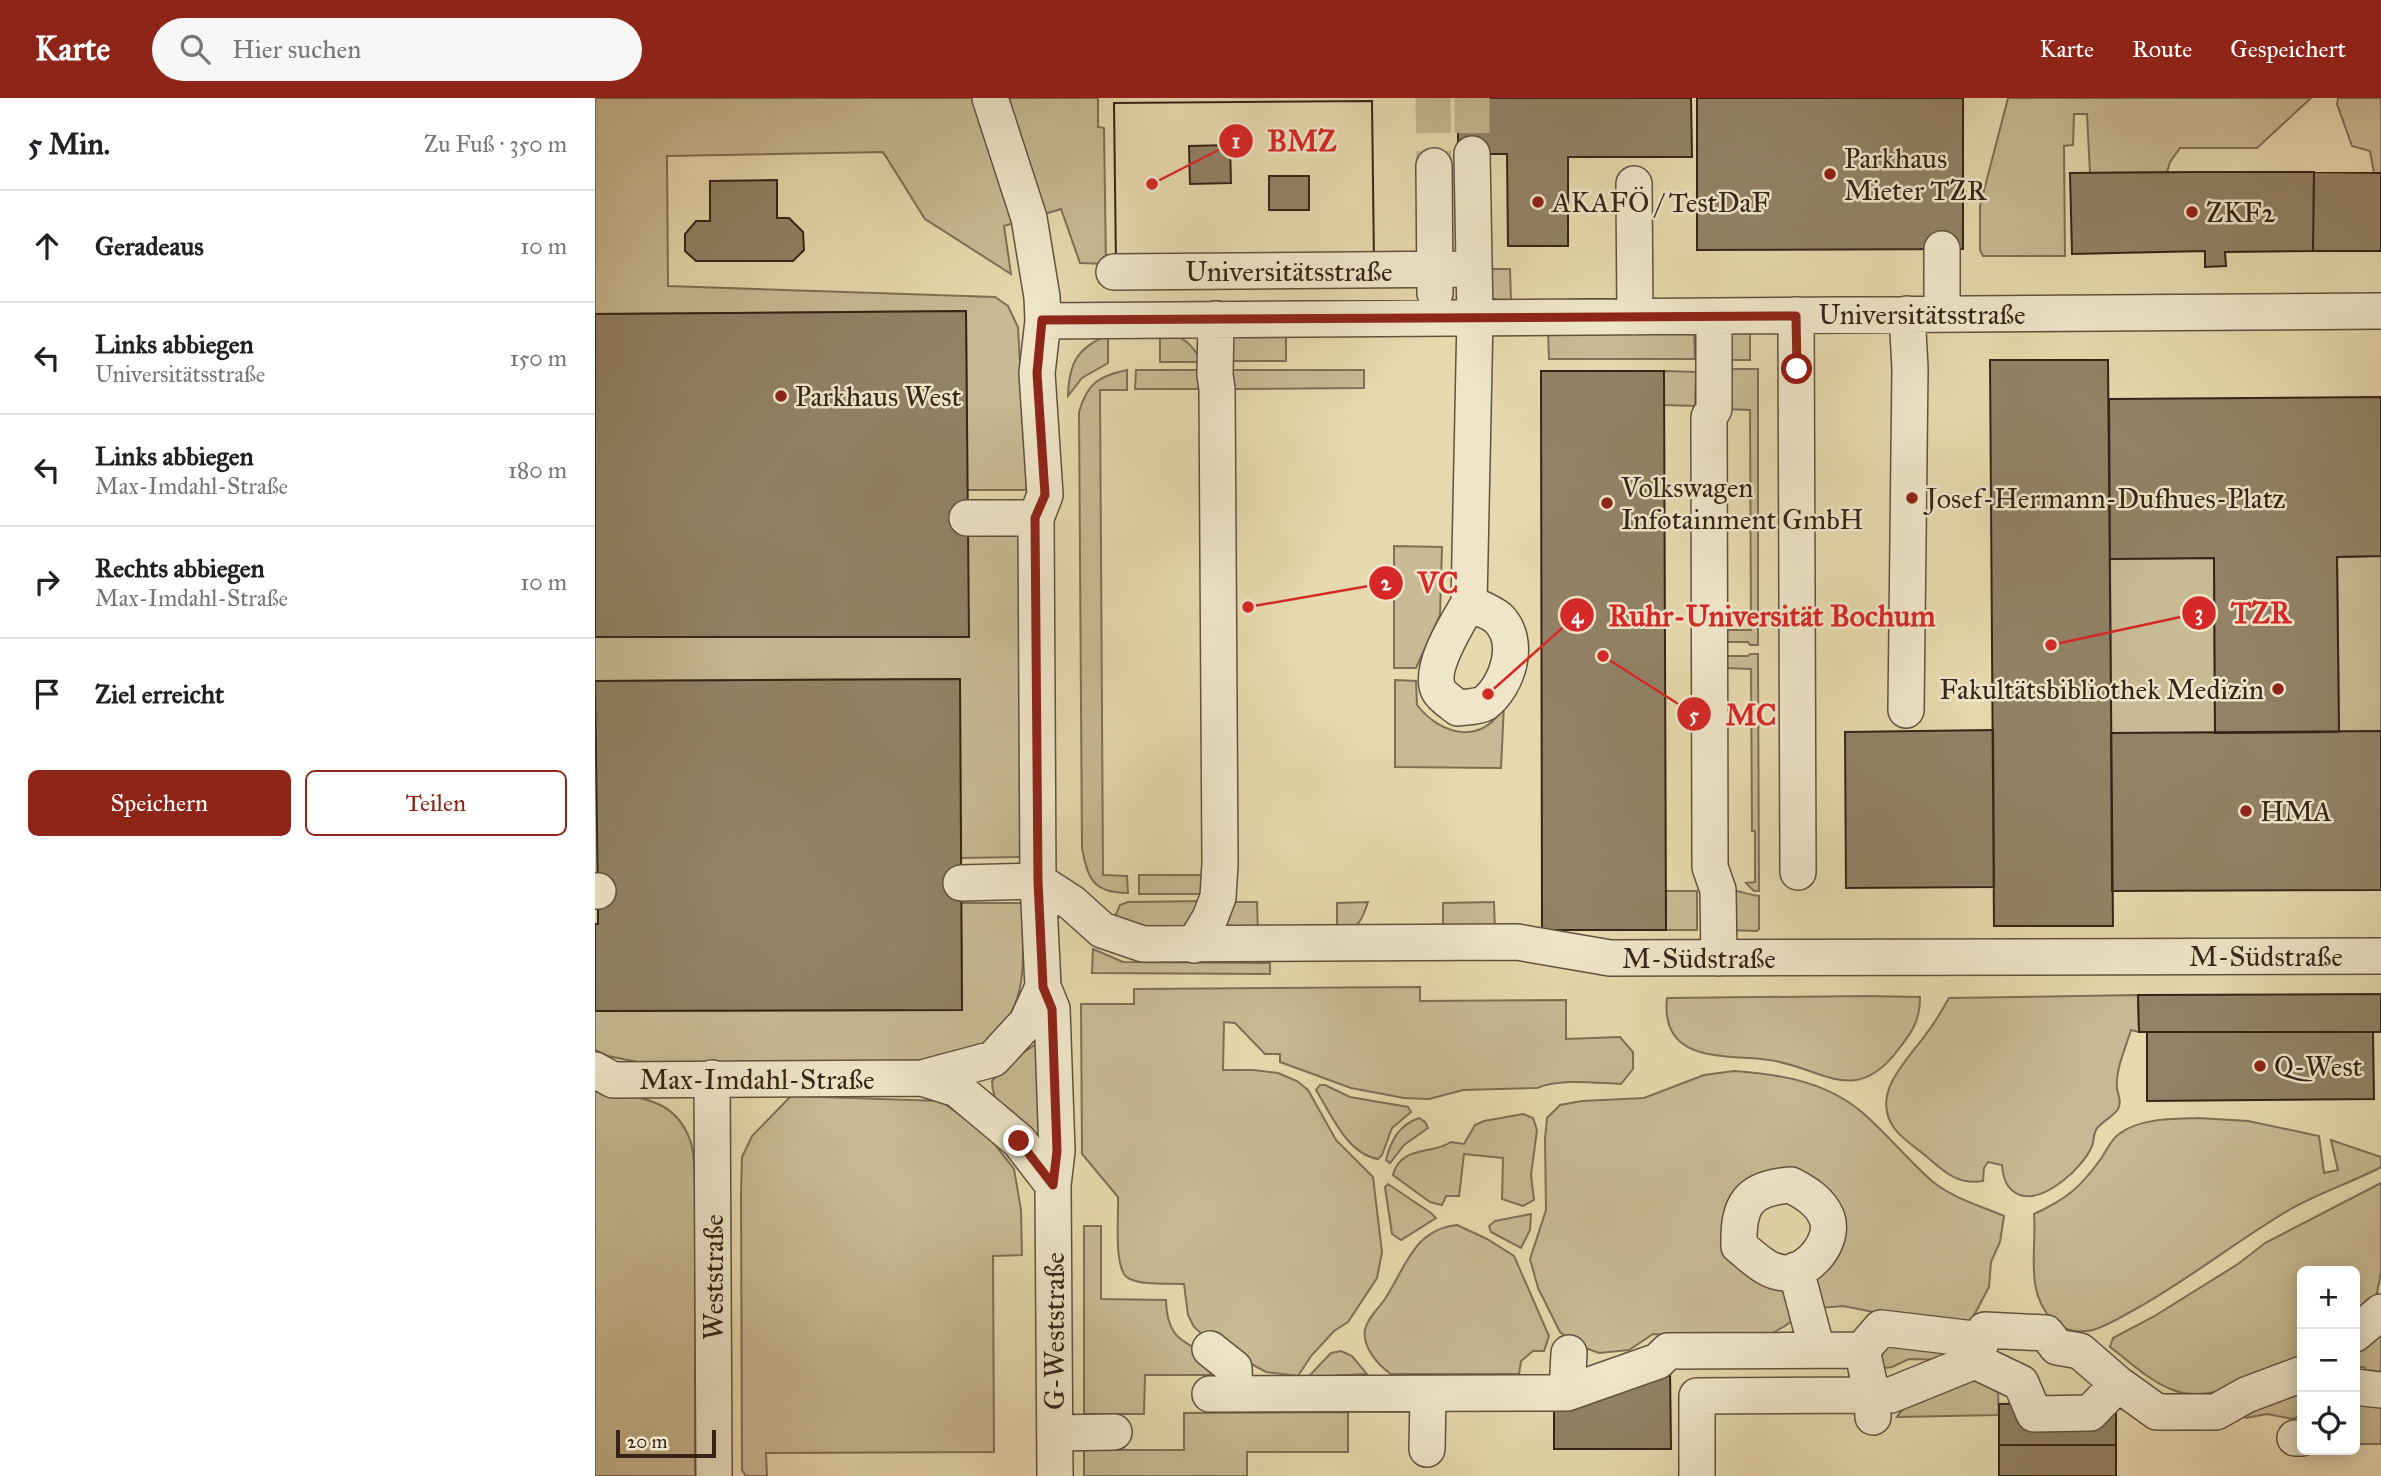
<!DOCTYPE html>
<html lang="de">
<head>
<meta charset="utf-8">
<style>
	:root { --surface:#fff; --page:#f6f6f6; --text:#202124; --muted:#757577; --line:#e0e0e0; --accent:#8f2418 }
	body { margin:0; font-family:"IM FELL Great Primer",serif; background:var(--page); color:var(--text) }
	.controls { position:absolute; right:21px; bottom:21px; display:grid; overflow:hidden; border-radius:10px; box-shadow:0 4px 18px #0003 }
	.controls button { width:63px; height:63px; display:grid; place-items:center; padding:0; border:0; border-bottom:2px solid var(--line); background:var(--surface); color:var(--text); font:35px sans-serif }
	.scale { position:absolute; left:21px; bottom:18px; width:100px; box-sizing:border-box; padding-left:7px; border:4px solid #362419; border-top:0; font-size:19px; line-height:24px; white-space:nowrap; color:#362419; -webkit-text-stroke:5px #efe6ca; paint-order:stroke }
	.stop { position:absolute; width:21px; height:21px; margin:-16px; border:5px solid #8f2418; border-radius:50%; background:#fff }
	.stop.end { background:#8f2418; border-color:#fff; box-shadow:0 2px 7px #0008 }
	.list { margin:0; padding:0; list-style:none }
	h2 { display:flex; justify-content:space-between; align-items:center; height:91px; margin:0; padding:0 28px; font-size:30px }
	h2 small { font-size:23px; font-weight:400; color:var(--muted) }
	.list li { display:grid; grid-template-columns:46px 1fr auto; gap:21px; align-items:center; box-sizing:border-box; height:112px; padding:0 28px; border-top:2px solid var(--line) }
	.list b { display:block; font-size:26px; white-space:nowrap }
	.list p { margin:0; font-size:23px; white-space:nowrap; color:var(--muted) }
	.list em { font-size:23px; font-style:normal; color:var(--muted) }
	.actions { display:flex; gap:14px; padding:21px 28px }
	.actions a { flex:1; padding:16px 0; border:2px solid var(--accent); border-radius:10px; text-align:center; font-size:24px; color:var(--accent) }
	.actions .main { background:var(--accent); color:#fff }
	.icon { flex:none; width:38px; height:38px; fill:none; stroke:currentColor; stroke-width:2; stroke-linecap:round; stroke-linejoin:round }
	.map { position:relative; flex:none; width:1786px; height:1378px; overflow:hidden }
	header { display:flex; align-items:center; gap:42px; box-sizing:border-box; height:98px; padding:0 35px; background:var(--accent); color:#fff }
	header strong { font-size:33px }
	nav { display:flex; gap:38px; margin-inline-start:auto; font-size:24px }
	.search { width:490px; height:63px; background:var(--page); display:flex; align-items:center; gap:18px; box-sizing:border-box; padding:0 24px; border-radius:38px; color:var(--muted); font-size:26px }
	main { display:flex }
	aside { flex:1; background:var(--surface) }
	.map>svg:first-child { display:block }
	.green { fill:#c8ba94; stroke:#7f6f56; stroke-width:2 }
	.building { fill:#928266; stroke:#362419; stroke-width:2; fill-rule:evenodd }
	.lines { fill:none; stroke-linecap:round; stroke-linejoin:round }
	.minor-tunnel { stroke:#c3b58f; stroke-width:35; stroke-dasharray:35 18; stroke-linecap:butt }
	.minor-casing { stroke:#62513e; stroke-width:38 }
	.minor { stroke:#efe6ca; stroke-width:35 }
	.route { stroke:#8f2418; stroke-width:9 }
	.poi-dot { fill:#8f2418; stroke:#efe6ca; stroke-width:2.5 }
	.labels { text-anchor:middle; stroke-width:5; stroke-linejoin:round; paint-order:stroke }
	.poi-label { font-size:28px; fill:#362419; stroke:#efe6ca; text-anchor:start }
	.street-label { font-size:28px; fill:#362419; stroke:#efe6ca }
	.leader { fill:none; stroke:#d62828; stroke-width:2.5 }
	.callout-dot { fill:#d62828; stroke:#efe6ca; stroke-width:2.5 }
	.mark-label { font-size:21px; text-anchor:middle; font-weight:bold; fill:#fff }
	.callout-label { font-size:30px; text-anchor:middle; font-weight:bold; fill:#d62828; stroke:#efe6ca; stroke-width:5; stroke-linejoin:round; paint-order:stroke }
</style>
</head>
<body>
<header>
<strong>Karte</strong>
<div class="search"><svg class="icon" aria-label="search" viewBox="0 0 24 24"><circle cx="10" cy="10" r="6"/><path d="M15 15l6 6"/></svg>Hier suchen</div>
<nav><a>Karte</a><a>Route</a><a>Gespeichert</a></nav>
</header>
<main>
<aside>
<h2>5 Min.<small>Zu Fuß · 350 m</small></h2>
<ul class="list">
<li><svg class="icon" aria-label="ahead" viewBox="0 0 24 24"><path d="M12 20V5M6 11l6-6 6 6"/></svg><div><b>Geradeaus</b></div><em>10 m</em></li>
<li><svg class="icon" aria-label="left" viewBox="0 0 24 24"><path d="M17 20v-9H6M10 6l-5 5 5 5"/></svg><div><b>Links abbiegen</b><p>Universitätsstraße</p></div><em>150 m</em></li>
<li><svg class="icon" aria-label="left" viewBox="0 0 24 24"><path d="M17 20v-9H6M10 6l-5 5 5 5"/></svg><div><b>Links abbiegen</b><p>Max-Imdahl-Straße</p></div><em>180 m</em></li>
<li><svg class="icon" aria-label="right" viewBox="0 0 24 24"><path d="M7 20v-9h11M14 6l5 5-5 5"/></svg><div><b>Rechts abbiegen</b><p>Max-Imdahl-Straße</p></div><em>10 m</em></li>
<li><svg class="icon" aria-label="arrive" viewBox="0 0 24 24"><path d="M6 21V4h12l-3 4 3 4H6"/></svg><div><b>Ziel erreicht</b></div></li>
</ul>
<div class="actions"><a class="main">Speichern</a><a>Teilen</a></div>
</aside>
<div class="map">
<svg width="1786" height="1378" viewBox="0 0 1786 1378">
	<rect width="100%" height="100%" fill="#e6d9ad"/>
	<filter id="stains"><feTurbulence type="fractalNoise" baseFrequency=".00286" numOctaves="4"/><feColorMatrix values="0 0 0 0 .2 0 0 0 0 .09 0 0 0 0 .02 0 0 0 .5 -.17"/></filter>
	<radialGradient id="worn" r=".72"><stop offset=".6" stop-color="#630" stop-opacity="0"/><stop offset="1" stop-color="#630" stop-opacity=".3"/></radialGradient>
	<!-- green -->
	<path class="green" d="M 0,0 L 503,0 L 503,29 L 509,30 L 511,166 L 485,165 L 466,111 L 409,128 L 416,176 L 330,121 L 288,54 L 72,58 L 73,188 L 400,199 L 413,208 L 423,229 L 432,392 L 372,392 L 371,213 L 0,216 Z
		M 1413,0 L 1716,0 L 1662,50 L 1585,50 L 1575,64 L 1572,74 L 1495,75 L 1492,16 L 1479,16 L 1478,47 L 1469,48 L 1470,158 L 1388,158 L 1385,152 L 1385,108 Z
		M 1743,0 L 1786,0 L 1786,75 L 1779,75 L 1775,53 L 1757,48 L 1742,6 Z
		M 891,171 L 915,171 L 916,202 L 891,201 Z
		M 1099,232 L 1100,261 L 954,261 L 953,233 Z
		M 1129,232 L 1155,232 L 1155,262 L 1129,262 Z
		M 643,233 L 691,234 L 691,263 L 630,263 L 634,242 Z
		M 565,234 C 586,235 598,247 607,264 L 565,264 Z
		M 513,237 L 513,265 L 487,280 L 473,298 C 474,265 482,250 513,237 Z
		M 1129,271 L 1163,271 L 1163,547 L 1155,547 L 1153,544 L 1131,544 L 1131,532 L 1156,532 L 1155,312 L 1129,311 Z
		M 532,272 L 532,292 L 505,292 L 508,777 L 532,778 L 533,795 C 498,795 493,781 487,750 L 484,314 C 492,286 503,278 532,272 Z
		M 541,272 L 608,272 L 607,287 L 602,291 L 540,291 Z
		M 629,272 L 769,272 L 769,290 L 638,291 Z
		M 1069,273 L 1101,274 L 1100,308 L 1069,307 Z
		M 372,438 L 432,438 L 426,759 L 366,760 L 364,581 L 0,583 L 0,539 L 373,539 Z
		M 799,448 L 847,449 L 845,517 L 821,570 L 799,570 Z
		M 1786,458 L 1786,633 L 1744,634 L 1742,459 Z
		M 1619,460 L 1620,635 L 1516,635 L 1515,461 Z
		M 1155,556 L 1163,556 L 1164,793 L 1159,793 L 1151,785 L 1160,784 L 1160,733 L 1157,733 L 1156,571 L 1131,570 L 1131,558 L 1153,558 Z
		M 800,582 L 821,583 L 822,607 C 846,638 889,648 909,607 L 906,670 L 800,669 Z
		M 544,777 L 605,777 L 612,784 L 613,796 L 544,796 Z
		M 1132,792 C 1146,792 1152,797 1164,798 L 1164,831 L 1162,833 L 1132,832 Z
		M 1071,793 L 1102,793 L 1102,832 L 1071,832 Z
		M 612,803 L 593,830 L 575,836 L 518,823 L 525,807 L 533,804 Z
		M 632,804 L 662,804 L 663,836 L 618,836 Z
		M 773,804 C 767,823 762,832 742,837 L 742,805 Z
		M 899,804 L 900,834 L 848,834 L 848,805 Z
		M 366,805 L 427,805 C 427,851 436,895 404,933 C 397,941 388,949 379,953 C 369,957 358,959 347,962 L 57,967 L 13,958 L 0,952 L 0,913 L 367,912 Z
		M 498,851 L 528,864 L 675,865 L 675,876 L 497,875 Z
		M 825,889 L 825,903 L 971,902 L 971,941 L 1025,939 L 1038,954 L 1038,971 L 1026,986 C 1000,985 966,980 942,990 L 868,992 L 834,1001 L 809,1000 L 756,990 L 685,964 L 685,956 L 670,956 L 640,925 L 629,924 L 628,972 L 658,972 L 683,975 L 702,983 L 713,992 L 741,1042 L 778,1079 L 787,1154 L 782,1180 L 753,1224 L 739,1233 L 716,1258 L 703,1278 L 671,1274 L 616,1244 L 599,1229 L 593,1217 L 589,1186 C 573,1185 548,1188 533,1180 C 518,1171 524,1117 523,1099 L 487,1056 L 486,906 L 539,906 L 539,891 Z
		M 1543,897 L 1544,934 L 1536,932 C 1531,949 1520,972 1522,990 C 1523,998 1527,1003 1523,1011 C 1518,1019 1509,1022 1503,1029 C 1497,1036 1500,1041 1497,1048 C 1488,1070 1449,1105 1425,1097 C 1411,1092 1408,1079 1407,1067 L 1393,1064 L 1389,1070 L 1388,1083 C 1363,1087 1349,1074 1331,1058 C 1321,1050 1307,1041 1299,1030 C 1275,995 1312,963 1331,936 C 1340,925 1347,912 1354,900 Z
		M 1272,898 L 1325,899 C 1325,923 1317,934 1303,952 C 1259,1010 1227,969 1174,962 C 1130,956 1065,966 1072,900 Z
		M 444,944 L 445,1044 C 424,1026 397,1013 397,983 L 413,965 Z
		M 1139,973 C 1185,976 1233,984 1269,1016 C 1293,1037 1313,1062 1337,1083 C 1357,1100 1386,1108 1409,1118 L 1405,1144 L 1396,1164 L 1394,1189 L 1377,1221 L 1365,1231 L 1248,1208 L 1225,1210 L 1213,1177 L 1237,1149 L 1215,1082 L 1135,1110 L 1189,1184 L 1202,1219 L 1190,1228 L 1174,1237 L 1143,1241 L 1058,1236 L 1034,1252 L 1004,1255 L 980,1246 L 965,1234 L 943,1190 L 935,1161 L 951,1112 L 950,1041 L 952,1020 L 965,1007 L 987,1003 L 1049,1000 L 1109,977 Z
		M 725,987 L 730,987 L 755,999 L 813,1009 L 816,1014 L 797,1030 L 787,1057 L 783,1061 C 752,1056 736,1016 721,992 Z
		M 0,992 C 39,1000 79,997 95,1042 C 100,1055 99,1072 100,1086 L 100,1378 L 0,1378 Z
		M 196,998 L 346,1003 L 393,1038 L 419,1071 L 426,1112 L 427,1157 L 398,1158 L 399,1354 L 171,1355 L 172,1378 L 151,1378 L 147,1372 L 146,1096 L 147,1059 L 157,1038 Z
		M 928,1016 L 938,1020 L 942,1032 L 936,1077 L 939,1102 L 928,1108 L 907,1101 L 908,1060 L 869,1056 L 864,1098 L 851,1098 L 847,1107 L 835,1104 L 798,1077 C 806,1047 837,1057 856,1044 L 869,1046 L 880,1027 L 889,1023 Z
		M 824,1020 L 830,1024 L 833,1030 L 809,1047 L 795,1065 L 791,1062 C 796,1042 804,1027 824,1020 Z
		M 1603,1020 L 1653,1023 L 1724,1038 L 1729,1075 L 1743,1072 L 1736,1042 L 1786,1059 L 1786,1069 C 1756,1085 1723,1095 1694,1112 C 1643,1142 1597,1179 1546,1208 C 1531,1216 1515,1227 1498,1232 C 1485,1235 1468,1233 1458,1223 C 1429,1193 1442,1153 1439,1116 C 1471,1101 1484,1091 1505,1062 C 1511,1054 1516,1041 1524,1036 C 1544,1020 1579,1021 1603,1020 Z
		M 1786,1085 L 1786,1174 L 1782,1195 L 1760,1227 L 1760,1173 L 1707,1173 L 1707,1261 C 1672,1276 1616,1307 1578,1292 C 1554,1283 1534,1263 1515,1249 L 1518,1240 L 1558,1219 L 1643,1166 L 1670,1145 Z
		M 793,1086 L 836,1115 L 841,1120 L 806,1142 L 797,1136 L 790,1089 Z
		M 936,1116 L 935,1132 L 926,1150 L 896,1134 L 894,1128 L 900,1123 Z
		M 862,1127 L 892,1141 L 919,1158 L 954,1238 L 949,1253 L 938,1253 L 926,1263 L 924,1276 L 796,1276 C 784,1268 767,1249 770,1232 C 772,1220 784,1210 790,1201 C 811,1169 818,1132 862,1127 Z
		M 489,1128 L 506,1128 L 506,1201 L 571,1202 C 572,1238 585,1243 615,1257 L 615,1277 L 550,1277 L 549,1316 L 489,1316 Z
		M 1786,1226 L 1786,1285 L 1774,1279 L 1769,1269 L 1760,1269 L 1760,1245 Z
		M 1291,1241 L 1353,1244 L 1355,1262 L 1314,1261 L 1297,1269 L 1290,1270 L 1285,1263 Z
		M 746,1253 L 757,1258 L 772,1276 L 713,1279 L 736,1255 Z
		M 1391,1280 L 1403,1295 L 1404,1317 L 1302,1319 L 1309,1309 L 1368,1281 Z
		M 1703,1293 L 1707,1295 L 1707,1316 L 1698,1321 L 1672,1316 L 1651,1320 L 1645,1314 Z
		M 1760,1300 L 1786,1303 L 1786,1346 L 1760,1346 Z
		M 753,1314 L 753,1354 L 652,1354 L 652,1378 L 489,1378 L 489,1352 L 589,1352 L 589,1315 Z"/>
	<!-- building -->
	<path class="building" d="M 863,0 L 1096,0 L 1097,59 L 973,59 L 973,148 L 913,148 L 912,56 L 863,56 Z
		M 1102,0 L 1368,0 L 1368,151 L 1102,152 Z
		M 777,3 L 779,165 L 521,167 L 519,5 ZM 635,47 L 636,85 L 595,86 L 594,48 ZM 674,78 L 714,78 L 714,112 L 674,112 Z
		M 777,3 L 779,165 L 521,167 L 519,5 Z
		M 1600,74 L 1719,74 L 1718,153 L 1630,154 L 1631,168 L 1610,169 L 1610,153 L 1477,156 L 1475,75 Z
		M 1719,74 L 1786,75 L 1786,153 L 1718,153 Z
		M 182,82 L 182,120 L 194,120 L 208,134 L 209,152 L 198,163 L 101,163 L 90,153 L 90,136 L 101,123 L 115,123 L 115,83 Z
		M 371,213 L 374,539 L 0,539 L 0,216 Z
		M 1395,262 L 1513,262 L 1518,828 L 1399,828 Z
		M 946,273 L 1069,273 L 1071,832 L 947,832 Z
		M 1786,299 L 1786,458 L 1742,459 L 1744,634 L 1620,635 L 1619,460 L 1515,461 L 1514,301 Z
		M 365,581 L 367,912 L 0,913 L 0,826 L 3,826 L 3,808 L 0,583 Z
		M 1398,632 L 1399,789 L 1251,790 L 1250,634 Z
		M 1786,633 L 1786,792 L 1517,793 L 1516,635 Z
		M 1786,896 L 1786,934 L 1544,934 L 1543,897 Z
		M 1552,934 L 1778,934 L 1779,1001 L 1552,1003 Z
		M 1075,1271 L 1076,1351 L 959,1351 L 959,1272 Z
		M 1521,1305 L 1521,1347 L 1404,1347 L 1404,1306 Z
		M 1404,1347 L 1521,1347 L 1521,1378 L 1404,1378 Z"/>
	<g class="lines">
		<!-- minor-tunnel -->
		<path class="minor-tunnel" d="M 838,0 L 839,68
			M 877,0 L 877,56"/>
		<defs>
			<path id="minor" d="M 395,0 L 434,120 L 447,199 L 448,223 L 442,275 L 450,397 L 441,420 L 443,783 L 448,889 L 457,911 L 462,1053 L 458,1087 L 460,1378
				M 839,68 L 840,195
				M 1039,86 L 1040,219
				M 519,174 L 870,171
				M 1347,216 L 1347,151
				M 1201,217 L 1203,774
				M 1119,218 L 1119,311 L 1114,319 L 1115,769 L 1123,792 L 1124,860
				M 448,223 L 1786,213
				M 372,420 L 441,420
				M 874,505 C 882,509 896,514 903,520 C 927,543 913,587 890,605 C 883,609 871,609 863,610 C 857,605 846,598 843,591 C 834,569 863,524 874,505 L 880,219 L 877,56
				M 1311,612 L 1315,270 L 1312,216
				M 443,783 L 477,805 L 507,832 L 548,846 L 922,844 L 1015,860 L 1786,858
				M 366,785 L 443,783
				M 0,793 L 3,793
				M 599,847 L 615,820 L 623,799 L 625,766 L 622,291 L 620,277 L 621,221
				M 0,972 L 18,982 L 327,980 L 398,961 L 432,924 L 448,889
				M 117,980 L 119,1378
				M 327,980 L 362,991 L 424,1043 L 458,1087
				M 1196,1087 C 1211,1095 1225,1103 1232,1120 C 1240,1143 1214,1174 1191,1175 C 1172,1175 1157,1158 1144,1148 C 1143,1106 1153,1090 1196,1087 Z
				M 1201,1172 L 1222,1252
				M 1760,1236 L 1786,1214
				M 615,1251 L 639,1270 L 640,1296
				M 1267,1252 L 1286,1230 L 1387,1242
				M 1380,1263 L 1390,1232 L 1451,1235 L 1462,1249 L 1485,1253 L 1523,1286
				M 1760,1289 L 1786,1292
				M 972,1295 L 974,1255
				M 615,1296 L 972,1295 L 1063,1263 L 1073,1253 L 1267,1252 L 1277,1297 L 1296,1297 L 1380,1263 L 1426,1285 L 1439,1316 L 1495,1315 L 1523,1286 L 1562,1314 L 1621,1314 L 1651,1297 L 1707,1276
				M 460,1335 L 519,1334
				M 1700,1340 L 1707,1340
				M 832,1351 L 833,1297
				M 1102,1378 L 1102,1298 L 1277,1297 L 1278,1319"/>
		</defs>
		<!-- minor casing -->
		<use href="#minor" class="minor-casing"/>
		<!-- minor -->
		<use href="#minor" class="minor"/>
	</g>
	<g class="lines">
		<!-- route -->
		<path class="route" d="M 424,1043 L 458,1087 L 462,1053 L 457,911 L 448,889 L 443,783 L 440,420 L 450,397 L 442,275 L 447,222 L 1201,218 L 1202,271"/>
	</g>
	<!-- markers -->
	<g class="poi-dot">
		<circle cx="1235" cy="76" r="7"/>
		<circle cx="943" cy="104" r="7"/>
		<circle cx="1597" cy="114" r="7"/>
		<circle cx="186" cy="298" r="7"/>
		<circle cx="1317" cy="400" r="7"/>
		<circle cx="1012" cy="405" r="7"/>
		<circle cx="1683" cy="591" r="7"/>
		<circle cx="1651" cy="713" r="7"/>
		<circle cx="1665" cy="968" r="7"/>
	</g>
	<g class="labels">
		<!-- poi labels -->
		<g class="poi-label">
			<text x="1249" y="70">Parkhaus<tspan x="1249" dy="32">Mieter TZR</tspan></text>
			<text x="957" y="114">AKAFÖ / TestDaF</text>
			<text x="1611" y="124">ZKF2</text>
			<text x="200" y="308">Parkhaus West</text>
			<text x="1026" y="399">Volkswagen<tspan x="1026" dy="32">Infotainment GmbH</tspan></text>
			<text x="1331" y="410">Josef-Hermann-Dufhues-Platz</text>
			<text x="1669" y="601" text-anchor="end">Fakultätsbibliothek Medizin</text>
			<text x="1665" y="723">HMA</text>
			<text x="1679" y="978">Q-West</text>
		</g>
		<!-- street labels -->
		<g class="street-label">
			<text x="694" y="183">Universitätsstraße</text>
			<text x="1327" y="226">Universitätsstraße</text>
			<text x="1671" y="868">M-Südstraße</text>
			<text x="1104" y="870">M-Südstraße</text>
			<text x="162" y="991">Max-Imdahl-Straße</text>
			<text transform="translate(118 1179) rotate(-90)" y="10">Weststraße</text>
			<text transform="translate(459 1233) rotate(-90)" y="10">G-Weststraße</text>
		</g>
	</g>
	<!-- callouts -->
	<path class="leader" d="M557 86L641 43M653 509L791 485M1456 547L1604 515M893 596L982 517M1008 558L1099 616"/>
	<g class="callout-dot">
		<circle cx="557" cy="86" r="7"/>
		<circle cx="653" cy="509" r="7"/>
		<circle cx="1456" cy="547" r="7"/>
		<circle cx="893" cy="596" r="7"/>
		<circle cx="1008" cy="558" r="7"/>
		<circle cx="641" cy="43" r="18"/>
		<circle cx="791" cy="485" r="18"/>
		<circle cx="1604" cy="515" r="18"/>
		<circle cx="982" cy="517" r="18"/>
		<circle cx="1099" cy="616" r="18"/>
	</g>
	<g class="mark-label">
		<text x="641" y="50">1</text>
		<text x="791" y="492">2</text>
		<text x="1604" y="522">3</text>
		<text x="982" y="525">4</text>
		<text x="1099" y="624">5</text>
	</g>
	<g class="callout-label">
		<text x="707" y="53">BMZ</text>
		<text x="843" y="495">VC</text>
		<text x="1666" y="525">TZR</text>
		<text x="1177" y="528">Ruhr-Universität Bochum</text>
		<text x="1156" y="627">MC</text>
	</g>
	<rect width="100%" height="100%" filter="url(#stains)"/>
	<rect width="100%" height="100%" fill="url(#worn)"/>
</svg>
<div class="controls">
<button>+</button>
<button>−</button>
<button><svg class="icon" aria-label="locate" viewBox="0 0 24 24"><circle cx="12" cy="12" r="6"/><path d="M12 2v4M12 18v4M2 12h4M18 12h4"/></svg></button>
</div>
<div class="scale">20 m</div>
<div class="stop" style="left:1202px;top:271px"></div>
<div class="stop end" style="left:424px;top:1043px"></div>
</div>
</main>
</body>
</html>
